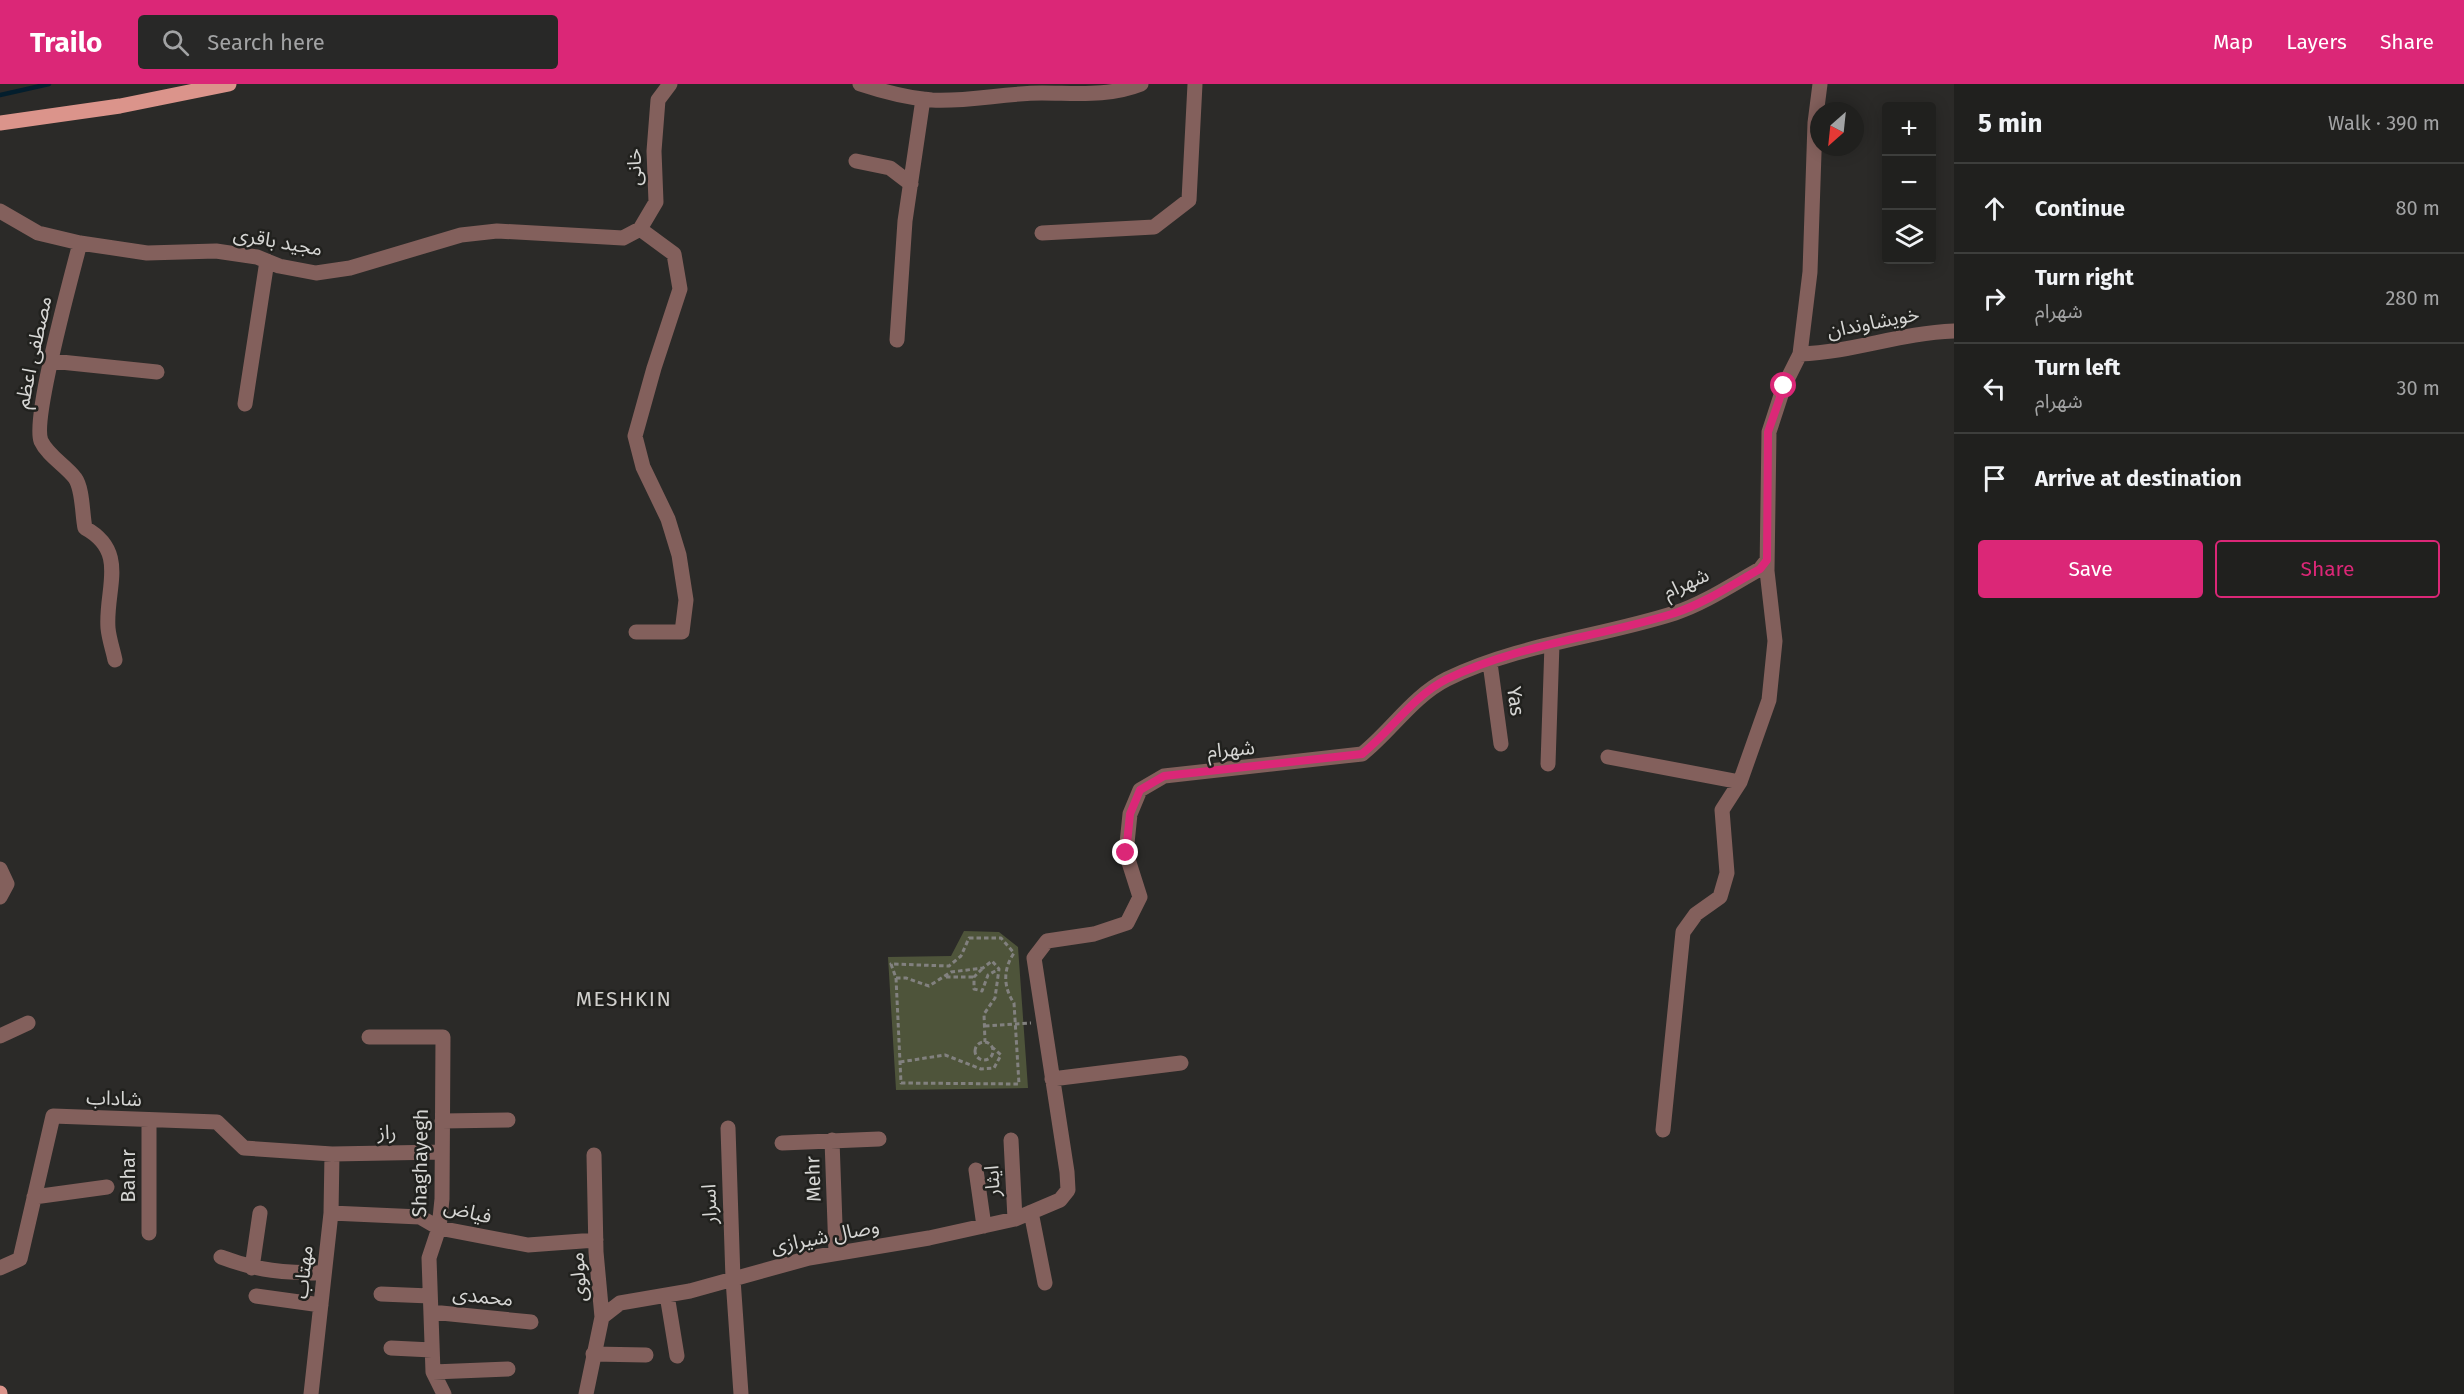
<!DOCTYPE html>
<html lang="en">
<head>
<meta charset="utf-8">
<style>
	:root { --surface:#20201e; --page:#282827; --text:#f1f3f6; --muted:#a2a3a4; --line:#3d3e3c; --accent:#db2777 }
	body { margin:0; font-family:"Fira Sans","Noto Sans Arabic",sans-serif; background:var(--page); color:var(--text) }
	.controls { position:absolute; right:18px; top:18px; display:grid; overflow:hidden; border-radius:6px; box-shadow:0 3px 15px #0003 }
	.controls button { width:54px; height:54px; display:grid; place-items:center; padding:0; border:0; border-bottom:2px solid var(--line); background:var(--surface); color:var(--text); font:30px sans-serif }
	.compass { position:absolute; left:1810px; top:18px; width:54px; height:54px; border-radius:50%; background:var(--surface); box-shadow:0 3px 15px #0003; rotate:207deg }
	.stop { position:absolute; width:18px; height:18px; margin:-14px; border:4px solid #db2777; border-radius:50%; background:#fff }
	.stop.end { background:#db2777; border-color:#fff; box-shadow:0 2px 6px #0008 }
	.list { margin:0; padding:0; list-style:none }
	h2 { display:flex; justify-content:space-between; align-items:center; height:78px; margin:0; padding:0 24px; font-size:26px }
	h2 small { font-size:20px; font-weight:400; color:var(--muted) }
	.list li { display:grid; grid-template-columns:39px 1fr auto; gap:18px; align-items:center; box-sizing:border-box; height:90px; padding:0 24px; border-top:2px solid var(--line) }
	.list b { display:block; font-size:22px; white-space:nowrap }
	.list p { margin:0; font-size:20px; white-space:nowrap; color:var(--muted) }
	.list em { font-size:20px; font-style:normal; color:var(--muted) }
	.actions { display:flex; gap:12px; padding:18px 24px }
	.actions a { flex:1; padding:14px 0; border:2px solid var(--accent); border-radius:6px; text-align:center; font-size:21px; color:var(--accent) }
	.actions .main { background:var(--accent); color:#fff }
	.icon { flex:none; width:33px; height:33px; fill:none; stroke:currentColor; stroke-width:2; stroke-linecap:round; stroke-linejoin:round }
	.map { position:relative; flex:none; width:1954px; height:1310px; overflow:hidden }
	header { display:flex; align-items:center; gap:36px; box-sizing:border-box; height:84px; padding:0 30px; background:var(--accent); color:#fff }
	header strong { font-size:28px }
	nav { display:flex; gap:33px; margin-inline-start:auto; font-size:21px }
	.search { width:420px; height:54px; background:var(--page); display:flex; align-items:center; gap:15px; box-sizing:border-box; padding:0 21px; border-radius:6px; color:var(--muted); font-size:22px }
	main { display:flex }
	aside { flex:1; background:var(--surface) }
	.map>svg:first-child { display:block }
	.green { fill:#4e543a }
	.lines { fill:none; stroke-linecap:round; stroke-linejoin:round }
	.stream { stroke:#031e2d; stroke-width:4.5 }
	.path { stroke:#82817f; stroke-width:3; stroke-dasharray:4.5 3; stroke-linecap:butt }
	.minor { stroke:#83605c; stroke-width:15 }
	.major { stroke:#db948b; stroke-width:15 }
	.route { stroke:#db2777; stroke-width:8 }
	.labels { text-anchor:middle; stroke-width:5; stroke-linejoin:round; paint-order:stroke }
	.street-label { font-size:20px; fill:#d6d6d4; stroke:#21211e }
	.neighbourhood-label { font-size:21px; letter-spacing:1.5px; fill:#d0cfcc; stroke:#21211e }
</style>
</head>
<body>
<header>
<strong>Trailo</strong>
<div class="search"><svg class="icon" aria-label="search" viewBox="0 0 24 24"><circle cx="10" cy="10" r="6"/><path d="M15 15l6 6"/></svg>Search here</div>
<nav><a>Map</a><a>Layers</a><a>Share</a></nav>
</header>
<main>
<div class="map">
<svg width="1954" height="1310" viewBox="0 0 1954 1310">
	<rect width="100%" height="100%" fill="#2b2a28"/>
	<!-- green -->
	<path class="green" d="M 964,847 L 999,848 L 1018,863 L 1028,1004 L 896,1006 L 888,873 L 951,872 Z"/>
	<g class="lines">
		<!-- stream -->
		<path class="stream" d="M 0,11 L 49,0"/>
		<!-- path -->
		<path class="path" d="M 969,854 L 1001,854 L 1014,869 C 1003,885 1003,903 1014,919 L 1019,1000 L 901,999 L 896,894 L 891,880 L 949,882 L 961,872 Z
			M 982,885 L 974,893 L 974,905 L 982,907 L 988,891 L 997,886
			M 946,893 L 974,893
			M 896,894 L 906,894 L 929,902 L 951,888 L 983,884 L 992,877 L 999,885 L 995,914 L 984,930 L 985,958
			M 985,942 L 1031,939
			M975 967a9 9 0 1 1 18 0a9 9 0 1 1-18 0Z
			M 900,978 L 945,971 L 981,985 L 994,984 L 1001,971 L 992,963"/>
		<!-- minor -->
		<path class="minor" d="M 860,0 C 884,8 907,14 932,16 C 968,18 1005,9 1042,9 C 1076,9 1108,13 1141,0
			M 856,77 L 890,84 L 911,100
			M 0,127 L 38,149 L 80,159 L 147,169 L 216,167 L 257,173 L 279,182 L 316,189 L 350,184 L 461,151 L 497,147 L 623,154 L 640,145 L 656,118 L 654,67 L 658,16 L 670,0
			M 1042,149 L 1154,143 L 1189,116 L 1195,0
			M 80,159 C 72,191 32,334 41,357 C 48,372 65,381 75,394 C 83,405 82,430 85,444 C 129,468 105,505 108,544 C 109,555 113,566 115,576
			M 897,256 L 905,137 L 923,15
			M 1800,270 C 1854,268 1900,249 1954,247
			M 51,277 L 157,288
			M 245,320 L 267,177
			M 636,548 L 682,548 L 686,516 L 679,471 L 668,435 L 643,383 L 635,352 L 654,284 L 680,205 L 674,170 L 640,145
			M 1490,579 L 1501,660
			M 1608,673 L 1740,698
			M 1548,680 L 1552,560
			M 0,785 L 7,800 L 0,813
			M 0,952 L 28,939
			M 369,953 L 443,953 L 442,1115 L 439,1144 L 429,1174 L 433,1288 L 444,1310
			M 1052,995 L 1181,979
			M 442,1037 L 508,1036
			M 728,1044 L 733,1195 L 741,1310
			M 1663,1046 L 1683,848 L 1696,830 L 1720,813 L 1727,789 L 1722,726 L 1740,698 L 1769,616 L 1775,557 L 1767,487 L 1769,348 L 1784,302 L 1800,270 L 1810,188 L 1815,39 L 1820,0
			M 832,1056 L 836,1169
			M 1011,1056 L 1015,1135
			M 782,1059 L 879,1055
			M 976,1086 L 984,1142
			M 34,1113 L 107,1103
			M 1031,1128 L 1045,1199
			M 331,1129 L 420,1133 L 439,1144 L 528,1161 L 596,1156
			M 149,1149 L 149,1036
			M 221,1173 C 258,1187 285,1189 324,1189
			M 0,1184 L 20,1175 L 53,1032 L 217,1038 L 244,1064 L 332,1070 L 442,1068
			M 252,1184 L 260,1129
			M 381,1210 L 430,1212
			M 667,1211 L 677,1272
			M 256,1212 L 321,1221
			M 431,1228 L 531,1238
			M 602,1233 L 620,1219 L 690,1207 L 809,1174 L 929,1154 L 1015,1135 L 1060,1116 L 1068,1106 L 1067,1088 L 1034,874 L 1047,857 L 1094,850 L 1127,839 L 1140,813 L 1126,769 L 1130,730 L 1140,706 L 1164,692 L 1362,670 C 1391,647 1413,612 1447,595 C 1519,560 1600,553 1675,529 C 1705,519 1733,500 1760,485 L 1767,476
			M 391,1264 L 432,1266
			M 593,1270 L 646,1271
			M 433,1288 L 508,1285
			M 311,1310 L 331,1129 L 332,1070
			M 586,1310 L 602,1233 L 596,1168 L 594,1071"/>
		<!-- major -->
		<path class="major" d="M 0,39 L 120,22 L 229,0
			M 0,1309 L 0,1310"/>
	</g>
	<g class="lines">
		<!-- route -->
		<path class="route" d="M 1126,769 L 1130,730 L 1140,706 L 1164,692 L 1362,670 C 1391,647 1413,612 1447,595 C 1519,560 1600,553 1675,529 C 1705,519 1733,500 1760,485 L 1767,476 L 1768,348 L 1784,302"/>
	</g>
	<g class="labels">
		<!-- street labels -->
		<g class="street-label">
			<text transform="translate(634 83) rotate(-90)" y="7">خانی</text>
			<text transform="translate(278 157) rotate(10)" y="7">مجید باقری</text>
			<text transform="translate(1873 238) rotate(-11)" y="7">خویشاوندان</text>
			<text transform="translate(33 268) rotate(-78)" y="7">مصطفی اعظم</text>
			<text transform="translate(1686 499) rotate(-24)" y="7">شهرام</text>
			<text transform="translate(1516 617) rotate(82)" y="7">Yas</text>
			<text transform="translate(1231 665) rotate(-5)" y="7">شهرام</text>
			<text transform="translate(114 1014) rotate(2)" y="7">شاداب</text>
			<text transform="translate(387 1048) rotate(-1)" y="7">راز</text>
			<text transform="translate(420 1079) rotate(-89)" y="7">Shaghayegh</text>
			<text transform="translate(128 1092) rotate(-90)" y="7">Bahar</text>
			<text transform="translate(813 1095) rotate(-92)" y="7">Mehr</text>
			<text transform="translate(992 1097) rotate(-93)" y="7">ایثار</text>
			<text transform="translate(709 1120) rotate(-92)" y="7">اسرار</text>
			<text transform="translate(468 1127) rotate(14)" y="7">فیاض</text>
			<text transform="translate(825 1152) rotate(-11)" y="7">وصال شیرازی</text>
			<text transform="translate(303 1188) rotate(-84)" y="7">مهتاب</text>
			<text transform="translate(578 1193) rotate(-94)" y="7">مولوی</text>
			<text transform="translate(483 1212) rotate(6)" y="7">محمدی</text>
		</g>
		<!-- neighbourhood labels -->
		<g class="neighbourhood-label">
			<text x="624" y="922">MESHKIN</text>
		</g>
	</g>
</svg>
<div class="controls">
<button>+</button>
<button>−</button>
<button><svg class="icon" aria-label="layers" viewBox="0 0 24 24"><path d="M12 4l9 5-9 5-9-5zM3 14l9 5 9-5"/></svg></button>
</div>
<svg class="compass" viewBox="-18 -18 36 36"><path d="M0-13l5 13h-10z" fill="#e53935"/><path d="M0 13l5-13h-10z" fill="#a2a3a4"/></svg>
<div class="stop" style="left:1784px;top:302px"></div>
<div class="stop end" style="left:1126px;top:769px"></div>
</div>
<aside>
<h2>5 min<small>Walk · 390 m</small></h2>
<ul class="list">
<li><svg class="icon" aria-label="ahead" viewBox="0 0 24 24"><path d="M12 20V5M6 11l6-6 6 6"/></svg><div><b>Continue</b></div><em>80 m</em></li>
<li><svg class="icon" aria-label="right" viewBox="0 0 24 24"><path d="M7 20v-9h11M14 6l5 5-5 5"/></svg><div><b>Turn right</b><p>شهرام</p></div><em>280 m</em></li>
<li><svg class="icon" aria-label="left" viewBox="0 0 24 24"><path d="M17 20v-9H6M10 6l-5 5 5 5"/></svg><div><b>Turn left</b><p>شهرام</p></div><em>30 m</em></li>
<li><svg class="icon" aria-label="arrive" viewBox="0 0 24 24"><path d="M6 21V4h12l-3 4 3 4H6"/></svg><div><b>Arrive at destination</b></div></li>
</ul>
<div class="actions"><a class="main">Save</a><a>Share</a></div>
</aside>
</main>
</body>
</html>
